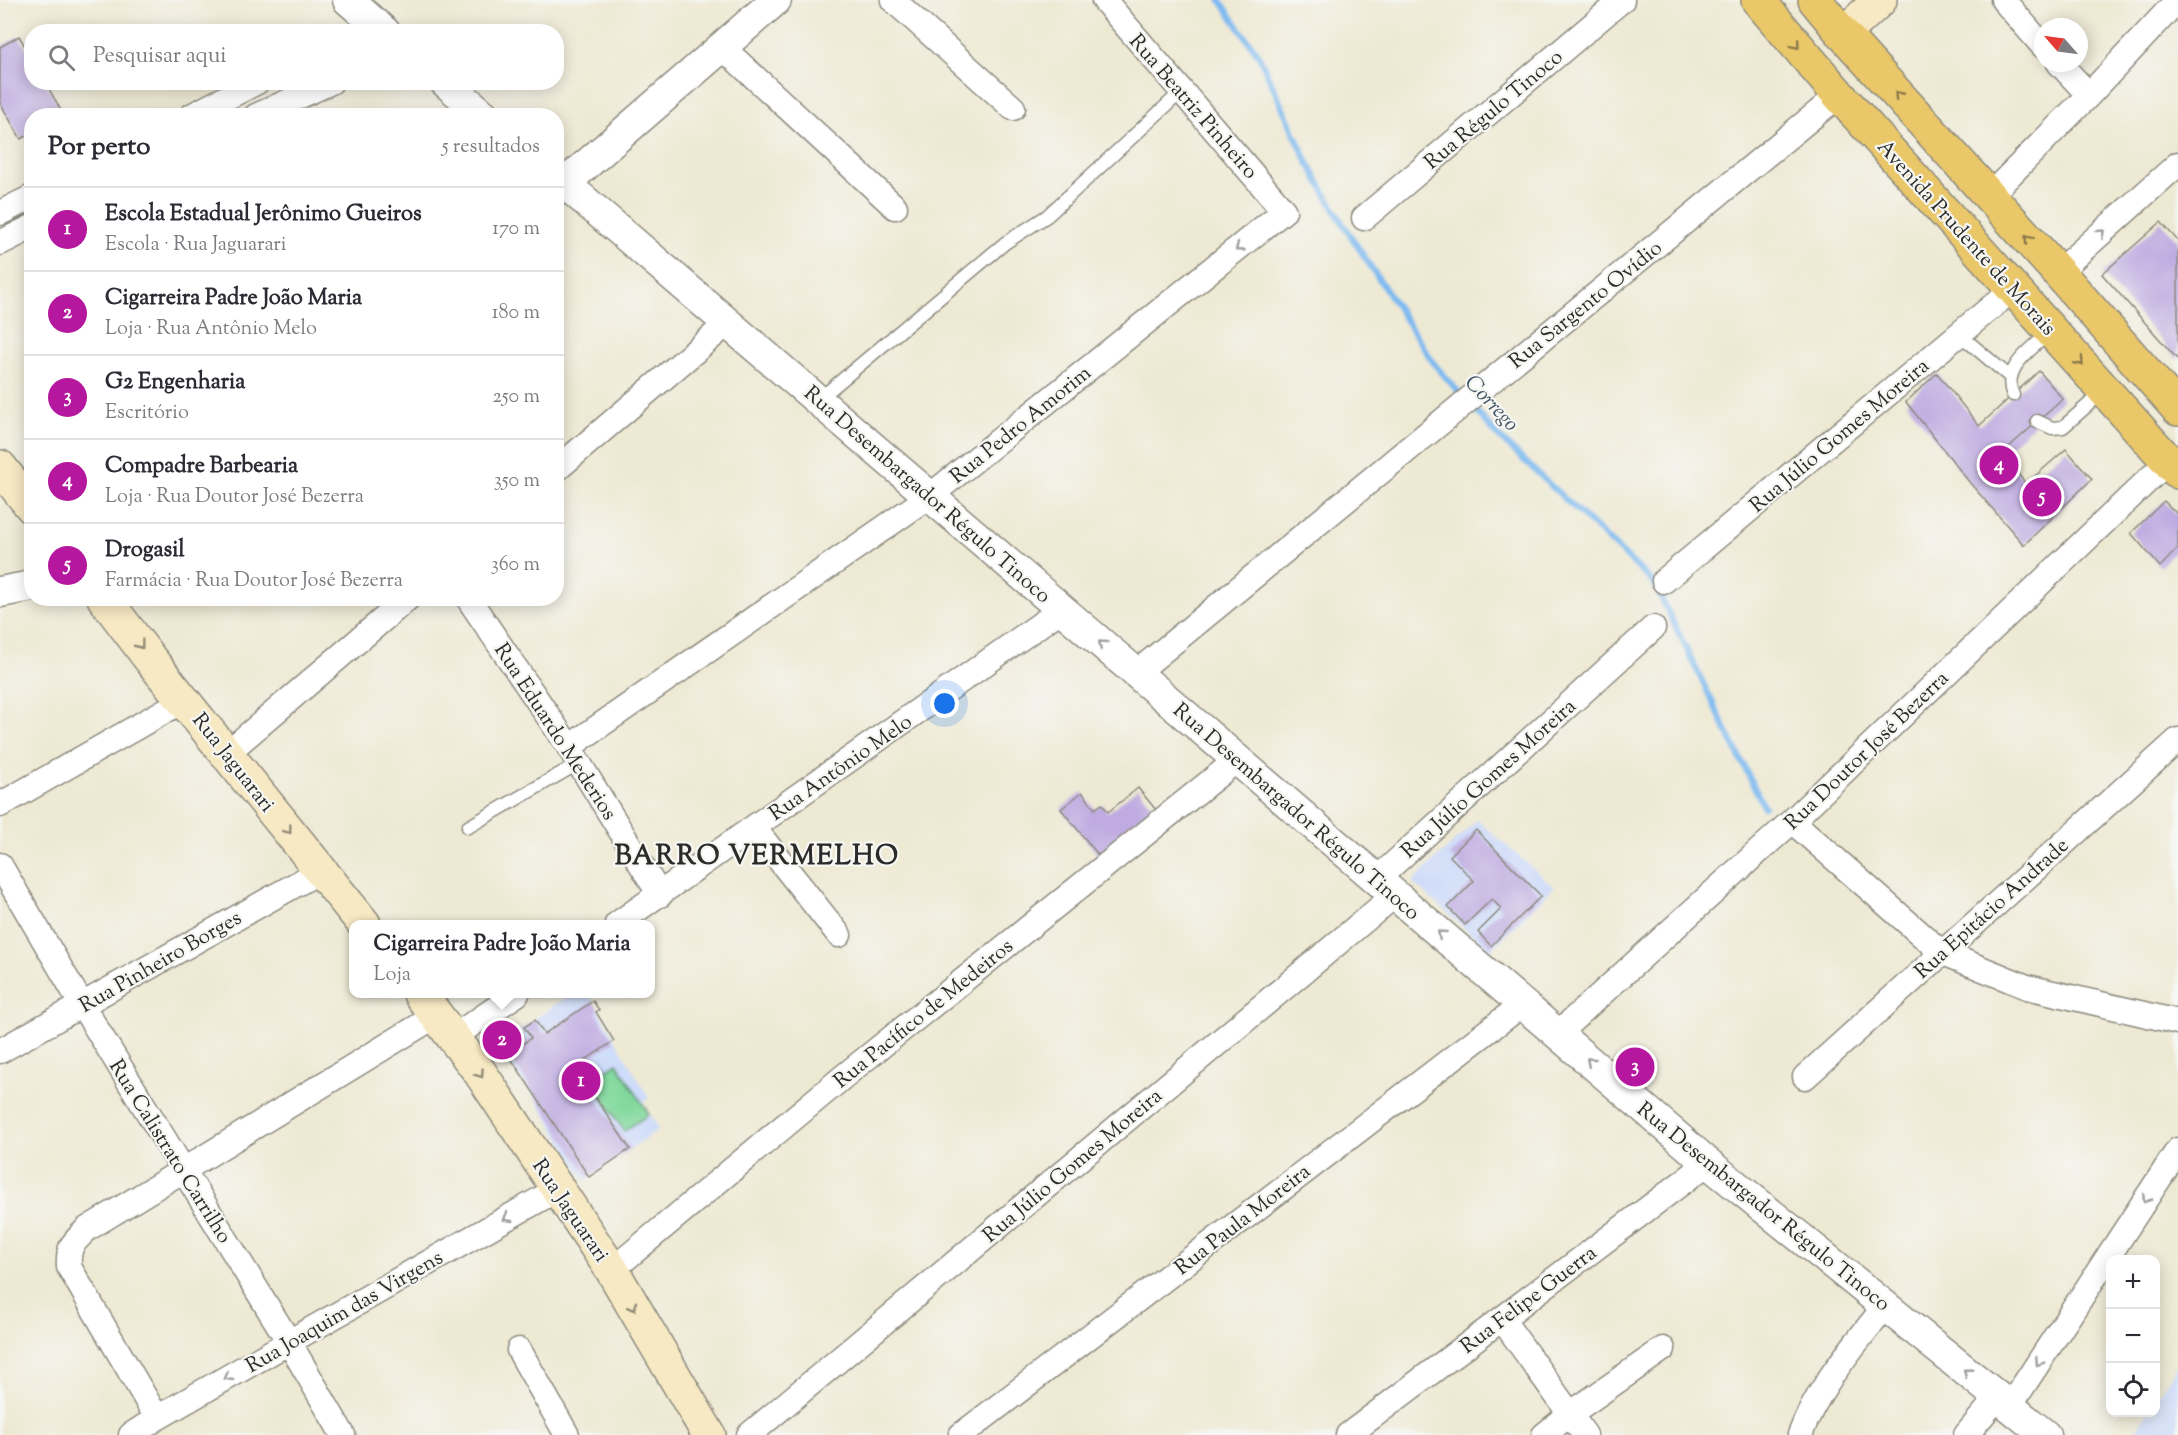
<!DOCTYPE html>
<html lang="pt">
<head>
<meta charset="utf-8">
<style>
	:root { --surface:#fff; --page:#f7f7f7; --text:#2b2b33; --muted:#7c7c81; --line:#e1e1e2; --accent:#b5179e }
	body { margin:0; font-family:"Sorts Mill Goudy",serif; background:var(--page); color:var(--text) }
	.controls { position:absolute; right:18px; bottom:18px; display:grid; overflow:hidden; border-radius:12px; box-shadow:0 3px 15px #0003 }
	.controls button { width:54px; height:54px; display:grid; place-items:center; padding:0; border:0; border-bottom:2px solid var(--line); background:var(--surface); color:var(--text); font:30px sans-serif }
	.compass { position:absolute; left:2034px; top:18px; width:54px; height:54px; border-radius:50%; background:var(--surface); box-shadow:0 3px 15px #0003; rotate:298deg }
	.you { position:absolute; left:945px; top:704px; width:21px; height:21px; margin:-15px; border:4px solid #fff; border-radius:50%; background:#1a73e8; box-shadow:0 0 0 9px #1a73e833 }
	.badge { display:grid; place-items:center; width:39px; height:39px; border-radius:50%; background:var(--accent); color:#fff; font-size:20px; font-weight:700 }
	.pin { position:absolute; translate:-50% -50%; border:3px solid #fff; box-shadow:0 2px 6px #0006 }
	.popup { position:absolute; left:349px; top:920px; width:306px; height:78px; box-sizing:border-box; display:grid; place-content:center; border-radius:12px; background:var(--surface); filter:drop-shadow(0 2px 4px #0005); font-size:20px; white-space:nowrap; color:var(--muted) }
	.popup b { font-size:22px; color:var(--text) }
	.popup::after { content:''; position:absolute; left:50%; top:100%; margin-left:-12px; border:12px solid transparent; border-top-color:var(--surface) }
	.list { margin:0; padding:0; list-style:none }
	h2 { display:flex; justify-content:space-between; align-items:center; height:78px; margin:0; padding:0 24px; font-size:26px }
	h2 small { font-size:20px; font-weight:400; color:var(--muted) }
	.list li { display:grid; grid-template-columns:39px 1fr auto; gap:18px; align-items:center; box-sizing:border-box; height:84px; padding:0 24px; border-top:2px solid var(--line) }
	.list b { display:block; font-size:22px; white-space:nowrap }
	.list p { margin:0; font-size:20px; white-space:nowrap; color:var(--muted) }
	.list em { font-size:20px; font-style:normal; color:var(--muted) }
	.icon { flex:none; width:33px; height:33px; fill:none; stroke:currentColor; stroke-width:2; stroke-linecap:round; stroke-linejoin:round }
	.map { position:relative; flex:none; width:2178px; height:1435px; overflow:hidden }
	.search { position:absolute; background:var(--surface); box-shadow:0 3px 15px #0003; left:24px; top:24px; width:540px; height:66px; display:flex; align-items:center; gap:15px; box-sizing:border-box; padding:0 21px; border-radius:24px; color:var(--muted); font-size:22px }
	.panel { position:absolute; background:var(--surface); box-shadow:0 3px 15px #0003; left:24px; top:108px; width:540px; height:498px; border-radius:24px }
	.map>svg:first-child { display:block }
	.built { fill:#cddbfa }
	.green { fill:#81d89c; stroke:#568264; stroke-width:1.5 }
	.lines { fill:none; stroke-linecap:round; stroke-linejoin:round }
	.stream { stroke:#7dbaf0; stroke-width:6 }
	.building { fill:#bfabe1 }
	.service-casing { stroke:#8c8a7f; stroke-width:15 }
	.minor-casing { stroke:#8c8a7f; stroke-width:27 }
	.tertiary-casing { stroke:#8c8a7f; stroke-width:33 }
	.secondary-casing { stroke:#8c8a7f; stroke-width:36 }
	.primary-casing { stroke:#8c8a7f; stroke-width:36 }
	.service { stroke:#fff; stroke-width:12 }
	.minor { stroke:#fff; stroke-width:24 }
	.tertiary { stroke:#fff; stroke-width:30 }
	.secondary { stroke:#f7e9c3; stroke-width:33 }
	.primary { stroke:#eac769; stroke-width:33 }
	.oneway { stroke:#8a794a }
	.oneway2 { stroke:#a0a0a0 }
	.oneway3 { stroke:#918a77 }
	.labels { text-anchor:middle; stroke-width:4.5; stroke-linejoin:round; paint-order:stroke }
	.street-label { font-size:21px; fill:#2b2b2b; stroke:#f6f6f2 }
	.water-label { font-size:22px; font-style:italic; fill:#445666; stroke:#f6f6f2 }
	.district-label { font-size:27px; font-weight:bold; letter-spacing:1.5px; fill:#2b2b2b; stroke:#f6f6f2 }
</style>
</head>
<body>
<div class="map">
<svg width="2178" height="1435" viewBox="0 0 2178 1435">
	<rect width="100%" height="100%" fill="#f6f6f2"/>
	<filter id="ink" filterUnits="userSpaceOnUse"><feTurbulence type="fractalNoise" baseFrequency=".0167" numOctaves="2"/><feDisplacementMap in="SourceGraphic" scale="12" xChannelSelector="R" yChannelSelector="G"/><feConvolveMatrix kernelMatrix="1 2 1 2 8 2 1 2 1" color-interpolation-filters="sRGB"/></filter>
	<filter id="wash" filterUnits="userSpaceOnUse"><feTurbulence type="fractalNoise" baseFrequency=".008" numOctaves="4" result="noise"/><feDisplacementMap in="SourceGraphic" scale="24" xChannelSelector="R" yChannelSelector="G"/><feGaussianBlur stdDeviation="1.35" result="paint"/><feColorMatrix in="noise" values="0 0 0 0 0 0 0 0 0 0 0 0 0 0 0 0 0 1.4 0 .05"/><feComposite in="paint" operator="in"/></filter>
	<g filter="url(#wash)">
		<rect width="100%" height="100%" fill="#eee9d3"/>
		<!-- built -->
		<path class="built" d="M 1477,820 L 1554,887 L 1490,951 L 1412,882 Z
			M 570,994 L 589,994 L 649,1098 L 643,1102 L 659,1129 L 585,1180 L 535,1098 L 496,1047 Z
			M 2178,1364 L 2178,1435 L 2133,1435 L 2147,1413 L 2156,1412 L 2156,1399 Z"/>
		<!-- green -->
		<path class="green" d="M 617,1063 L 649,1114 L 624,1131 L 591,1080 Z"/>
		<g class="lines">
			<!-- stream -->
			<path class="stream" d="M 1220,0 L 1259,56 L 1308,163 L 1343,224 L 1435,365 L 1463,397
				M 1470,404 L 1497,435 L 1654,583 L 1764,807"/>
		</g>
		<g id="blocks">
			<!-- building -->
			<path class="building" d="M 19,36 L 32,58 L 32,82 L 45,82 L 63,114 L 32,116 L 32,133 L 21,139 L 0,103 L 0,47 Z
				M 2161,222 L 2178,241 L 2178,360 L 2102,274 Z
				M 2039,371 L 2063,399 L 2002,453 L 2026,484 L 2066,449 L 2092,479 L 2024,545 L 1970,483 L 1906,402 L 1937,373 L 1979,426 Z
				M 2164,501 L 2178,515 L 2178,548 L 2160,567 L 2131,533 Z
				M 1138,788 L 1156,810 L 1099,856 L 1061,809 L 1082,792 L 1095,809 L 1102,804 L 1108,812 Z
				M 1476,830 L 1541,896 L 1491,946 L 1478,932 L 1501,909 L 1492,899 L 1465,925 L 1448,907 L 1474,881 L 1450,856 Z
				M 593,1001 L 599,1010 L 596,1012 L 614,1041 L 575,1067 L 630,1149 L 589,1177 L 508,1054 L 531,1038 L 524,1027 L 535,1020 L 544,1034 Z
				M 507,1032 L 511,1037 L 496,1047 L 493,1043 Z"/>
		</g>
	</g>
	<g filter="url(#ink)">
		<use href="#blocks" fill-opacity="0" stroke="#8c8a7f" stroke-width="1.5"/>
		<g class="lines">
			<defs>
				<path id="service" d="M 1959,334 L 2010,377
					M 2013,395 C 2001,368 2032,349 2050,332
					M 818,400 L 1005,243 L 1047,216 L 1181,92
					M 2037,421 L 2052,428 L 2063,427 L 2104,391
					M 468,827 L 579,763"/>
				<path id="minor" d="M 893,0 L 1013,108
					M 2003,0 L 2043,46
					M 722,47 L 895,207
					M 2059,63 L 2089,95
					M 191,116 L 257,82
					M 256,116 L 331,82
					M 1989,196 L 2089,95 L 2178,0
					M 0,213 L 32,197
					M 1364,218 L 1622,0
					M 0,243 L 32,227
					M 2058,272 L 2178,164
					M 556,470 L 728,323
					M 1664,581 L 2013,289
					M 468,598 L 569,747 L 660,895
					M 1136,673 L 1839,95
					M 569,747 L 930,496 L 1284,211 L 1104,0
					M 227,753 L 408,598
					M 0,805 L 184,700
					M 1792,821 L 1941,952 L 2027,987 L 2178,1022
					M 754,828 L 839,935
					M 0,865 L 82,1005 L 289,1342 L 343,1435
					M 1377,879 L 1653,628
					M 617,924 L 1062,609
					M 1557,1034 L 1792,821 L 2168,461
					M 453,1037 L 517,994
					M 0,1051 L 320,871
					M 1805,1077 L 2178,740
					M 612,1270 L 843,1077 L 1237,760
					M 1502,1319 L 1585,1435
					M 519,1350 L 567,1435
					M 2010,1406 L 2178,1150
					M 157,1418 L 69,1267 C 68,1246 72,1244 87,1229 L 437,1015
					M 131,1435 L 157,1418 L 289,1342 L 558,1189
					M 749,1435 L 1395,895
					M 961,1435 L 1523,1004
					M 1348,1435 L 1708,1163
					M 1544,1435 L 1570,1414 L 1663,1349
					M 1800,1435 C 1818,1386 1854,1346 1885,1306
					M 1966,1435 L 1998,1397"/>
				<path id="tertiary" d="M 348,0 L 385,32
					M 445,82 L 485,116
					M 556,176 L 1708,1163 L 2045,1435
					M 556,191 L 776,0
					M 0,592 L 32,586"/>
				<path id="secondary" d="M 1843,34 L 1880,0
					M 0,467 L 32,507
					M 104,598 L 150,659 L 364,924
					M 420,994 L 479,1071 L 612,1270 L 709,1435"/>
				<path id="primary" d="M 1758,0 L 1839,95 L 2178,472
					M 1815,0 L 1843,34 L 2058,272 L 2178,409"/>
			</defs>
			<!-- service casing -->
			<use href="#service" class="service-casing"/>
			<!-- minor casing -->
			<use href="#minor" class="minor-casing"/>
			<!-- tertiary casing -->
			<use href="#tertiary" class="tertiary-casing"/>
			<!-- secondary casing -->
			<use href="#secondary" class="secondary-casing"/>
			<!-- primary casing -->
			<use href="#primary" class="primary-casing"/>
			<!-- service -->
			<use href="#service" class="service"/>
			<!-- minor -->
			<use href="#minor" class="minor"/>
			<!-- tertiary -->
			<use href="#tertiary" class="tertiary"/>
			<!-- secondary -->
			<use href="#secondary" class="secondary"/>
			<!-- primary -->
			<use href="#primary" class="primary"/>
		</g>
		<!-- one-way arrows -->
		<defs><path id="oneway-chevron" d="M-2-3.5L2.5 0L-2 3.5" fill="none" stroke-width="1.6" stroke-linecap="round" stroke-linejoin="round" transform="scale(1.5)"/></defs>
		<g class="oneway">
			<use href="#oneway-chevron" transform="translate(1796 45) rotate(50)"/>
			<use href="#oneway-chevron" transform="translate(1898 95) rotate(-132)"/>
			<use href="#oneway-chevron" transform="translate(2028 239) rotate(-132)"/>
			<use href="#oneway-chevron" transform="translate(2080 362) rotate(48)"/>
		</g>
		<g class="oneway2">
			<use href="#oneway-chevron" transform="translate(2101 233) rotate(-42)"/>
			<use href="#oneway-chevron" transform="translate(1239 248) rotate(141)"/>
			<use href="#oneway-chevron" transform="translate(1102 644) rotate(-139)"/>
			<use href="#oneway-chevron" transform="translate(1441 934) rotate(-139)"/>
			<use href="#oneway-chevron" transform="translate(1590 1061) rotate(-139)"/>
			<use href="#oneway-chevron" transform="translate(2146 1199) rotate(123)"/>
			<use href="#oneway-chevron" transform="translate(507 1218) rotate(150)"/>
			<use href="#oneway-chevron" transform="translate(2039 1362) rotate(123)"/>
			<use href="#oneway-chevron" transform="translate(1967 1372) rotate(-141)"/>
			<use href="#oneway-chevron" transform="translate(228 1377) rotate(150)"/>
		</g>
		<g class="oneway3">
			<use href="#oneway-chevron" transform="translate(140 645) rotate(53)"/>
			<use href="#oneway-chevron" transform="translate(288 830) rotate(52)"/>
			<use href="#oneway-chevron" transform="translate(480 1074) rotate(55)"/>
			<use href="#oneway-chevron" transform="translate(633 1307) rotate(59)"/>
		</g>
	</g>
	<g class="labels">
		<!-- street labels -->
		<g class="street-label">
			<text transform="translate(1194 106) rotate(49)" y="7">Rua Beatriz Pinheiro</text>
			<text transform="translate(1493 109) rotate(-40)" y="7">Rua Régulo Tinoco</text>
			<text transform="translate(1967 237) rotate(48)" y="7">Avenida Prudente de Morais</text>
			<text transform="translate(1585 304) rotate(-39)" y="7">Rua Sargento Ovídio</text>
			<text transform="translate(1020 424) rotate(-39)" y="7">Rua Pedro Amorim</text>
			<text transform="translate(1839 435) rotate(-40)" y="7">Rua Júlio Gomes Moreira</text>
			<text transform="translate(928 494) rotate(41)" y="7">Rua Desembargador Régulo Tinoco</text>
			<text transform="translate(556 731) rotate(57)" y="7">Rua Eduardo Mederios</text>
			<text transform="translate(1866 750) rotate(-44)" y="7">Rua Doutor José Bezerra</text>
			<text transform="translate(234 762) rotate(52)" y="7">Rua Jaguarari</text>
			<text transform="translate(840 767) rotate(-35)" y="7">Rua Antônio Melo</text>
			<text transform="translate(1488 778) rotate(-42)" y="7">Rua Júlio Gomes Moreira</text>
			<text transform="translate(1297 811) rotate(41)" y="7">Rua Desembargador Régulo Tinoco</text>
			<text transform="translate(1991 908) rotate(-42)" y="7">Rua Epitácio Andrade</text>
			<text transform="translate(160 961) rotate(-30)" y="7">Rua Pinheiro Borges</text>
			<text transform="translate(923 1013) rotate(-39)" y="7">Rua Pacífico de Medeiros</text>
			<text transform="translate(171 1151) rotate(58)" y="7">Rua Calistrato Carrilho</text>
			<text transform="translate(1072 1165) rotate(-40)" y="7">Rua Júlio Gomes Moreira</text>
			<text transform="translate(1764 1206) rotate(39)" y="7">Rua Desembargador Régulo Tinoco</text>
			<text transform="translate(571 1210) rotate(56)" y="7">Rua Jaguarari</text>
			<text transform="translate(1242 1219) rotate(-38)" y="7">Rua Paula Moreira</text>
			<text transform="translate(1528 1299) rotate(-37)" y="7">Rua Felipe Guerra</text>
			<text transform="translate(344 1311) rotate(-30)" y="7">Rua Joaquim das Virgens</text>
		</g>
		<!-- water labels -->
		<g class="water-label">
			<text transform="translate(1493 402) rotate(47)" y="8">Corrego</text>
		</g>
		<!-- district labels -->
		<g class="district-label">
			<text x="757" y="864">BARRO VERMELHO</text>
		</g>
	</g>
</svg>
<div class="controls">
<button>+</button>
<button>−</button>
<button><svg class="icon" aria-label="locate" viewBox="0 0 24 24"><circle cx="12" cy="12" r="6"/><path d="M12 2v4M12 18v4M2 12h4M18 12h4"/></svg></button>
</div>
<svg class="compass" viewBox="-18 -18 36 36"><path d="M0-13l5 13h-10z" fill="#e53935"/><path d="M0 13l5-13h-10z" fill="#7c7c81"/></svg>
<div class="you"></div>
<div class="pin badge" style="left:581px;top:1081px">1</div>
<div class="pin badge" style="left:502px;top:1040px">2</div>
<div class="popup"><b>Cigarreira Padre João Maria</b>Loja</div>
<div class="pin badge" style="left:1635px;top:1067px">3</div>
<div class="pin badge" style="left:1999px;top:465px">4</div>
<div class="pin badge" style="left:2042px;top:497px">5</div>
<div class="search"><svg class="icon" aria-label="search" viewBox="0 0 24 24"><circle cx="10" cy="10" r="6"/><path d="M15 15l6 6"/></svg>Pesquisar aqui</div>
<section class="panel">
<h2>Por perto<small>5 resultados</small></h2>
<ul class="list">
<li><span class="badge">1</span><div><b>Escola Estadual Jerônimo Gueiros</b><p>Escola · Rua Jaguarari</p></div><em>170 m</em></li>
<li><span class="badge">2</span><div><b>Cigarreira Padre João Maria</b><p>Loja · Rua Antônio Melo</p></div><em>180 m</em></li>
<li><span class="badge">3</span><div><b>G2 Engenharia</b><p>Escritório</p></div><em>250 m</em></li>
<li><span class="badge">4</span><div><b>Compadre Barbearia</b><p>Loja · Rua Doutor José Bezerra</p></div><em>350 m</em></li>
<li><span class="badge">5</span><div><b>Drogasil</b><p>Farmácia · Rua Doutor José Bezerra</p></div><em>360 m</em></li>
</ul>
</section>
</div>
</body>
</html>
